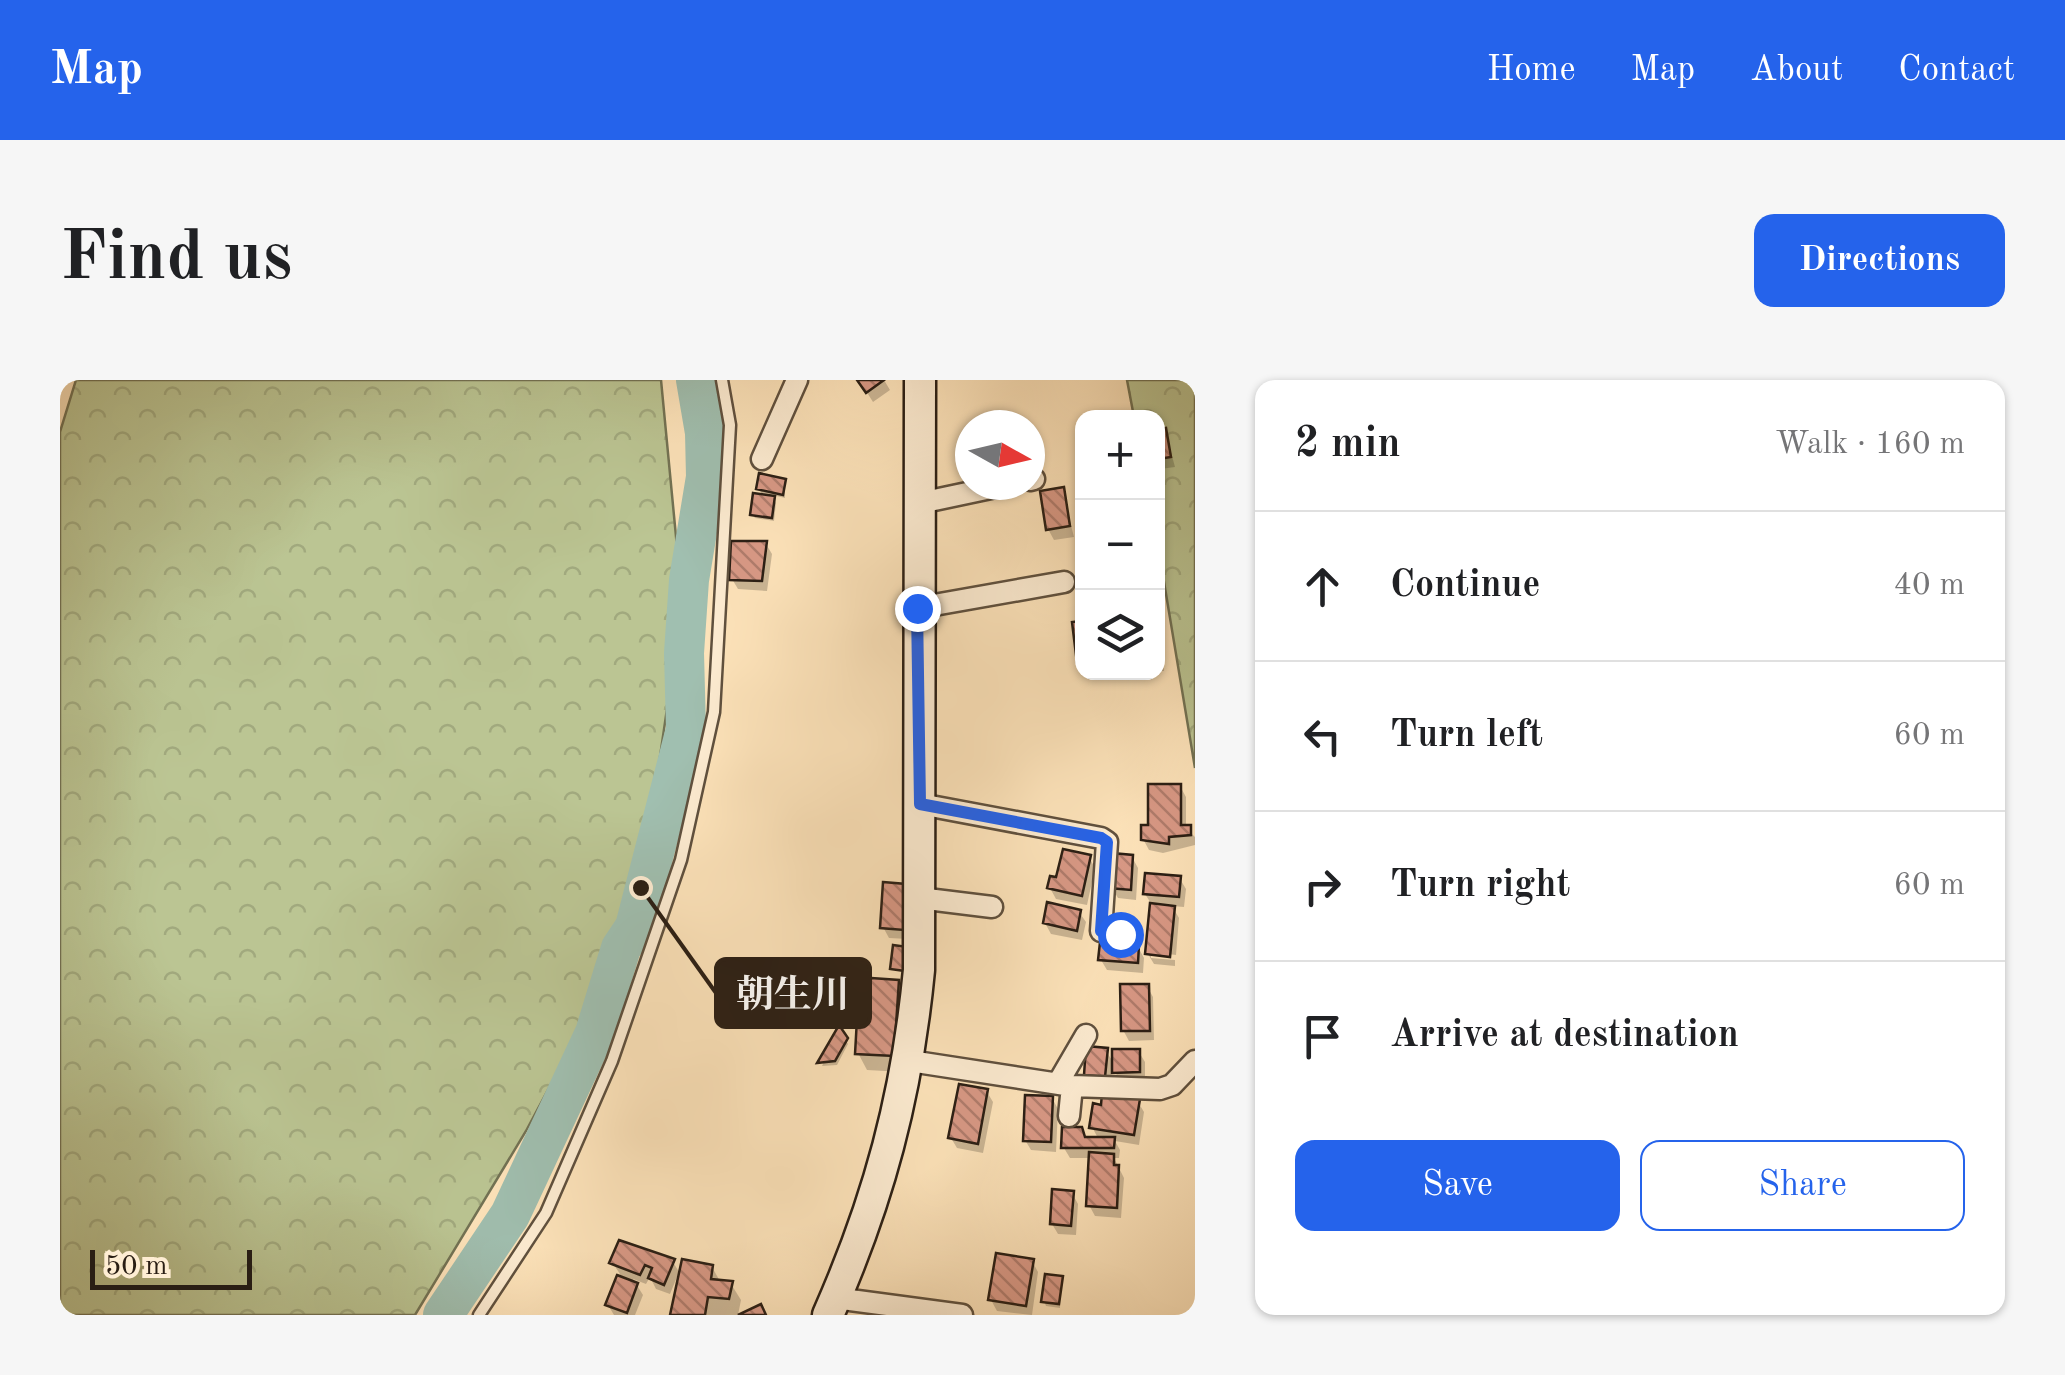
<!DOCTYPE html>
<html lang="en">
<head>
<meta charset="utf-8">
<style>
	:root { --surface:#fff; --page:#f6f6f6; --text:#202124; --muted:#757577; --line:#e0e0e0; --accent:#2563eb }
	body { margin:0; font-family:"Old Standard TT","Noto Serif JP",serif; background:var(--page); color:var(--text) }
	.controls { position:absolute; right:30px; top:30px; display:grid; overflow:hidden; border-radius:20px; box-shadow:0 2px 8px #0004 }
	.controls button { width:90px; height:90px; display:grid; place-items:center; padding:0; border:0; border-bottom:2px solid var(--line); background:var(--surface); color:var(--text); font:50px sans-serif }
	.compass { position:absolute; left:895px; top:30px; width:90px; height:90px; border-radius:50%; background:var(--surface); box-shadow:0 2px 8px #0004; rotate:98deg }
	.scale { position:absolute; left:30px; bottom:25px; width:162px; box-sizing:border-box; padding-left:10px; border:5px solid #2a1e14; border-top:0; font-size:28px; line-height:35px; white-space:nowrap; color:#2a1e14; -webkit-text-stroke:8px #feedd3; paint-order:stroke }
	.stop { position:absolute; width:30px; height:30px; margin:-22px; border:8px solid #2563eb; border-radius:50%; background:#fff }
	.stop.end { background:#2563eb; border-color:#fff; box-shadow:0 2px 10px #0008 }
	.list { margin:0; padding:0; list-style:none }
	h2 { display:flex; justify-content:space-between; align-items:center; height:130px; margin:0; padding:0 40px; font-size:42px }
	h2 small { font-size:32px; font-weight:400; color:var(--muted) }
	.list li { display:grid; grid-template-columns:65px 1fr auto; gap:30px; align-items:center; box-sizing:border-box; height:150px; padding:0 40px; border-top:2px solid var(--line) }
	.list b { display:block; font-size:38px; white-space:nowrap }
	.list em { font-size:32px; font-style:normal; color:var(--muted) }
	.actions { display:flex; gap:20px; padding:30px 40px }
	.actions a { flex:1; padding:22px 0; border:2px solid var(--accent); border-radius:20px; text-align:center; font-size:35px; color:var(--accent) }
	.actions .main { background:var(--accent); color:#fff }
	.icon { flex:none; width:55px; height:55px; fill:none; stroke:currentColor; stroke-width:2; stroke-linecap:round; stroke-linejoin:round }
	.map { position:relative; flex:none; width:1135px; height:935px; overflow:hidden; border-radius:20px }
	header { display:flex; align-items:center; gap:60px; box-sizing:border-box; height:140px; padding:0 50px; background:var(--accent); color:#fff }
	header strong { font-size:48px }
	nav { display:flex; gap:55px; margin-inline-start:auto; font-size:35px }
	.intro { display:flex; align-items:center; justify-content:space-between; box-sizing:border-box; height:240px; padding:0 60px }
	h1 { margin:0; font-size:70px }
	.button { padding:25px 45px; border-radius:20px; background:var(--accent); color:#fff; font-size:35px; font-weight:700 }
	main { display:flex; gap:60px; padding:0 60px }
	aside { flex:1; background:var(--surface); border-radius:20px; box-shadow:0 2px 8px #0004 }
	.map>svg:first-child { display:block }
	.forest { fill:url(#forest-crowns); stroke:#727254; stroke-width:2.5 }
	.shadow { fill:#0003 }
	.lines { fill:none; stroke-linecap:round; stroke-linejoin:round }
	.river { stroke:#a0bfb0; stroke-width:40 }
	.building { fill:url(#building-back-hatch); stroke:#2a1e14; stroke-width:2.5 }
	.lane-casing { stroke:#5f503e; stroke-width:15 }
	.street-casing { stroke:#5f503e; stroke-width:25 }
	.secondary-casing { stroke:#2a1e14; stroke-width:35 }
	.lane { stroke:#feedd3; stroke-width:10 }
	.street { stroke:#feedd3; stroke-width:20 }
	.secondary { stroke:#feedd3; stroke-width:30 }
	.route { stroke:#2563eb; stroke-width:12 }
	.leader { fill:none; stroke:#2a1e14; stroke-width:4 }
	.callout-dot { fill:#2a1e14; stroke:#feedd3; stroke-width:4 }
	.callout { fill:#2a1e14; stroke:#2a1e14; stroke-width:4 }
	.callout-label { font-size:38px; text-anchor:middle; font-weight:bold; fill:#fff }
</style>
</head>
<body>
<header>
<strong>Map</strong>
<nav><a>Home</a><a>Map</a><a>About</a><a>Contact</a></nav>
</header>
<div class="intro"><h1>Find us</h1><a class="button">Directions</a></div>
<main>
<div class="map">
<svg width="1135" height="935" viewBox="0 0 1135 935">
	<defs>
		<pattern id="forest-crowns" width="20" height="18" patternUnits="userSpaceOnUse" patternTransform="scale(2.5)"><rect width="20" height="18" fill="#bbc593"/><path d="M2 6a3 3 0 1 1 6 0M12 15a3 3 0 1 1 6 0" fill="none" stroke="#a1a97e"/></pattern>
		<pattern id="building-back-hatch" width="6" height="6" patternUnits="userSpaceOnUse" patternTransform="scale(2.5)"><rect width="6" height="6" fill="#d99986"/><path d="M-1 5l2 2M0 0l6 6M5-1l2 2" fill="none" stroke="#b07c6c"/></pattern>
	</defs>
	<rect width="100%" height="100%" fill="#fee4bb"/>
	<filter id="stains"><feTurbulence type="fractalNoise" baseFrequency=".002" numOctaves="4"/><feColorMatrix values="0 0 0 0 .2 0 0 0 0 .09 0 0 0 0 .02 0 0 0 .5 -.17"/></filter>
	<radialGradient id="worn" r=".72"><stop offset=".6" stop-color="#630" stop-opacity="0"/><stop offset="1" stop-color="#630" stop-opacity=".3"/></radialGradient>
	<!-- forest -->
	<path class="forest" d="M 16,0 L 601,0 L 617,167 L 607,329 L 575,547 L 466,751 L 355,935 L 0,935 L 0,52 Z
		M 1067,0 L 1135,0 L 1135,388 L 1098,166 L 1098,38 L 1074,37 Z"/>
	<!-- shadow -->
	<path class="shadow" d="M 799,0 L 824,0 L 830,10 L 813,22 Z
		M 1105,50 L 1115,87 L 1100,89 L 1098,52 Z
		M 725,101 L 725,118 L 712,115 L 716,123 L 714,141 L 695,138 L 692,134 L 703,117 L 699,108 Z
		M 1002,110 L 1014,157 L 994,160 L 988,149 Z
		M 706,164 L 712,174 L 707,211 L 678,209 L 672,199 Z
		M 1098,233 L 1104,291 L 1098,291 Z
		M 1025,292 L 1086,292 L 1028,299 Z
		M 1120,406 L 1126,417 L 1126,448 L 1135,457 L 1135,465 L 1103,473 L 1089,470 L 1083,459 Z
		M 1029,477 L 1035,488 L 1027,525 L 996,519 L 990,508 Z
		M 1072,477 L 1078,488 L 1076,520 L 1058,518 L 1052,508 Z
		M 1120,499 L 1126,509 L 1124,527 L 1112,526 L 1119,538 L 1116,575 L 1091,572 L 1091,578 L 1115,580 L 1115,586 L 1094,584 L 1088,574 L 1092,525 L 1085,514 Z
		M 845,506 L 848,559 L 829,558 L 823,547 Z
		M 1019,532 L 1026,542 L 1022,560 L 991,554 L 985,543 Z
		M 1078,567 L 1084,578 L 1083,593 L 1047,590 L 1041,580 Z
		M 837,602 L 847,618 L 842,692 L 807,690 L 798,673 L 812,625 Z
		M 1087,606 L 1093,617 L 1094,660 L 1069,661 L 1063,650 Z
		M 779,650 L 788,664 L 777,685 L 762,686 Z
		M 1046,671 L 1055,685 L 1079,672 L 1085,682 L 1085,702 L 1061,702 L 1052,687 L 1050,707 L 1032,705 L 1026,695 Z
		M 927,712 L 933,722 L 923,773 L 897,768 L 891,758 Z
		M 992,718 L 998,729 L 996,772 L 971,770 L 965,760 Z
		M 1078,722 L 1084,732 L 1079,765 L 1055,761 L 1060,770 L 1059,778 L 1054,778 L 1064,798 L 1061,838 L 1035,836 L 1029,825 L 1032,778 L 1010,778 L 1004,768 L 1039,760 L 1032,747 Z
		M 1012,813 L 1018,824 L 1016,855 L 998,854 L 992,844 Z
		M 972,881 L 978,892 L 972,935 L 937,931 L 931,920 Z
		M 552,882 L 613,882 L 619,892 L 610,914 L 596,909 L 590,897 L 586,904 L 573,899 L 583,915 L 575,935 L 554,935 L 548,925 L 560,894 Z
		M 652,887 L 661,903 L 671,904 L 681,920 L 678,935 L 613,935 Z
		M 1001,898 L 1000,928 L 986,926 L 984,921 Z"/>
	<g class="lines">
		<!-- river -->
		<path class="river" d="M 383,935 L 450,835 L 535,653 L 561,568 L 575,547 L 626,349 L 624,273 L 629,200 L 646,97 L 645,53 L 636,0"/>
	</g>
	<!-- building -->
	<path class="building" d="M 797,0 L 824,0 L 806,13 Z
		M 1106,48 L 1111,77 L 1098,79 L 1098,49 Z
		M 699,93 L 726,99 L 723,115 L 696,109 Z
		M 1004,107 L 1010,146 L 986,150 L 980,111 Z
		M 693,113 L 715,116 L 712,138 L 690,135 Z
		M 671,161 L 707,161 L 702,201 L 669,200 Z
		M 1022,241 L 1022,283 L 1017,283 L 1012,242 Z
		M 1088,404 L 1121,404 L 1121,445 L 1131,445 L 1131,455 L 1109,457 L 1109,464 L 1081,460 L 1081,445 L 1088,445 Z
		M 1003,469 L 1031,475 L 1022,516 L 987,508 L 990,496 L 996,497 Z
		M 1052,473 L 1073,475 L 1071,510 L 1049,508 Z
		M 1085,493 L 1121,496 L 1119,517 L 1083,514 Z
		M 823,502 L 846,504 L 844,550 L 820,548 Z
		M 987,522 L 1021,530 L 1017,551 L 983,543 Z
		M 1090,523 L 1115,526 L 1110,577 L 1085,574 Z
		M 1040,562 L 1079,565 L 1078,583 L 1038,580 Z
		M 833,565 L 848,567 L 845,591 L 830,589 Z
		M 811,598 L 839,600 L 834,676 L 795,674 L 798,621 L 809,622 Z
		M 1060,604 L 1089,604 L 1090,651 L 1061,651 Z
		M 779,645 L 788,658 L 775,681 L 757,683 Z
		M 1026,666 L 1048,668 L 1045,697 L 1024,695 Z
		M 1052,669 L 1080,669 L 1080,692 L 1052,693 Z
		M 899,704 L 928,709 L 918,764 L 888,758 Z
		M 1042,713 L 1080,719 L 1074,755 L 1029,748 L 1033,723 L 1041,725 Z
		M 965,715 L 993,716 L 991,762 L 963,761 Z
		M 1002,747 L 1022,747 L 1025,757 L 1055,757 L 1054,768 L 1001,768 Z
		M 1029,772 L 1054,774 L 1054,785 L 1059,785 L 1057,828 L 1026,826 Z
		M 992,809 L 1014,811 L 1011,846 L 990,844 Z
		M 559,860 L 615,879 L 604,905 L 588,898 L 592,888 L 585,885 L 580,895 L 549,883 Z
		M 936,873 L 974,879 L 966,926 L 928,920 Z
		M 622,879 L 653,885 L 651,899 L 673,901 L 669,919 L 648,917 L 645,935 L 610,935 Z
		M 985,894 L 1003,896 L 999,924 L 981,922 Z
		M 557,895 L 578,903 L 567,933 L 545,925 Z
		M 701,924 L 706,935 L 678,935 Z"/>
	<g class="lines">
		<defs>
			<path id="lane" d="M 419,935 L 486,833 L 552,681 L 621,480 L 654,332 L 670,45 L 662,0"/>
			<path id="street" d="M 702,79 L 737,0
				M 970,100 L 974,99
				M 860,123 L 945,105
				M 857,228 L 1004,202
				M 860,424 L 1041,458 L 1047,462 L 1041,551 L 1060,554
				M 859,518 L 932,527
				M 850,681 L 1012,706 L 1100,709 L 1112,705 L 1135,681
				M 998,703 L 1026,655
				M 1009,736 L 1012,706
				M 775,918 L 902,935"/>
			<path id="secondary" d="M 768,935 C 819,820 847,715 859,590 L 860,0"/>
		</defs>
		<!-- lane casing -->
		<use href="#lane" class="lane-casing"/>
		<!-- street casing -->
		<use href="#street" class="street-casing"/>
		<!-- secondary casing -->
		<use href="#secondary" class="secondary-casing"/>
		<!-- lane -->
		<use href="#lane" class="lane"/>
		<!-- street -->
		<use href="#street" class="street"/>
		<!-- secondary -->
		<use href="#secondary" class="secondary"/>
	</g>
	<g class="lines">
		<!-- route -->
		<path class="route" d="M 857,228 L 860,424 L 1041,458 L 1047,462 L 1041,551 L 1060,554"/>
	</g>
	<!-- callouts -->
	<path class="leader" d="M581 508L656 613"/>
	<circle class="callout-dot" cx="581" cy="508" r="10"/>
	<rect class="callout" x="656" y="579" width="154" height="68" rx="10"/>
	<g class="callout-label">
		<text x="733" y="627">朝生川</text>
	</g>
	<rect width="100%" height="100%" filter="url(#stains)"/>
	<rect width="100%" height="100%" fill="url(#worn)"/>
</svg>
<div class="controls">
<button>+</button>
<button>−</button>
<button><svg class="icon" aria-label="layers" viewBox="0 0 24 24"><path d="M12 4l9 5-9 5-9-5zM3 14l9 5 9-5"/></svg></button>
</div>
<svg class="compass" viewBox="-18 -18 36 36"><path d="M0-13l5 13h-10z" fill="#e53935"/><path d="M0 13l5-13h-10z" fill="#757577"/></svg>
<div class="scale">50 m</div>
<div class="stop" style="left:1060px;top:554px"></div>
<div class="stop end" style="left:857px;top:228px"></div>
</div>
<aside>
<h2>2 min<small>Walk · 160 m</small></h2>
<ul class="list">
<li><svg class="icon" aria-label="ahead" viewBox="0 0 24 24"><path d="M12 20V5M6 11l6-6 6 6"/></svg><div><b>Continue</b></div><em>40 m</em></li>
<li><svg class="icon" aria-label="left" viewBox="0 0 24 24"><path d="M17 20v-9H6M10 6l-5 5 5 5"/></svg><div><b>Turn left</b></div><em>60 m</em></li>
<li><svg class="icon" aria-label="right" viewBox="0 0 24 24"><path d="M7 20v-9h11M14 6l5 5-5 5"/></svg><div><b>Turn right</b></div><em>60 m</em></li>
<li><svg class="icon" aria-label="arrive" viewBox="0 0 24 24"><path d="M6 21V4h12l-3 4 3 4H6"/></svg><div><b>Arrive at destination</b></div></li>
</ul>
<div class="actions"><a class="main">Save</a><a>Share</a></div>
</aside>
</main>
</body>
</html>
